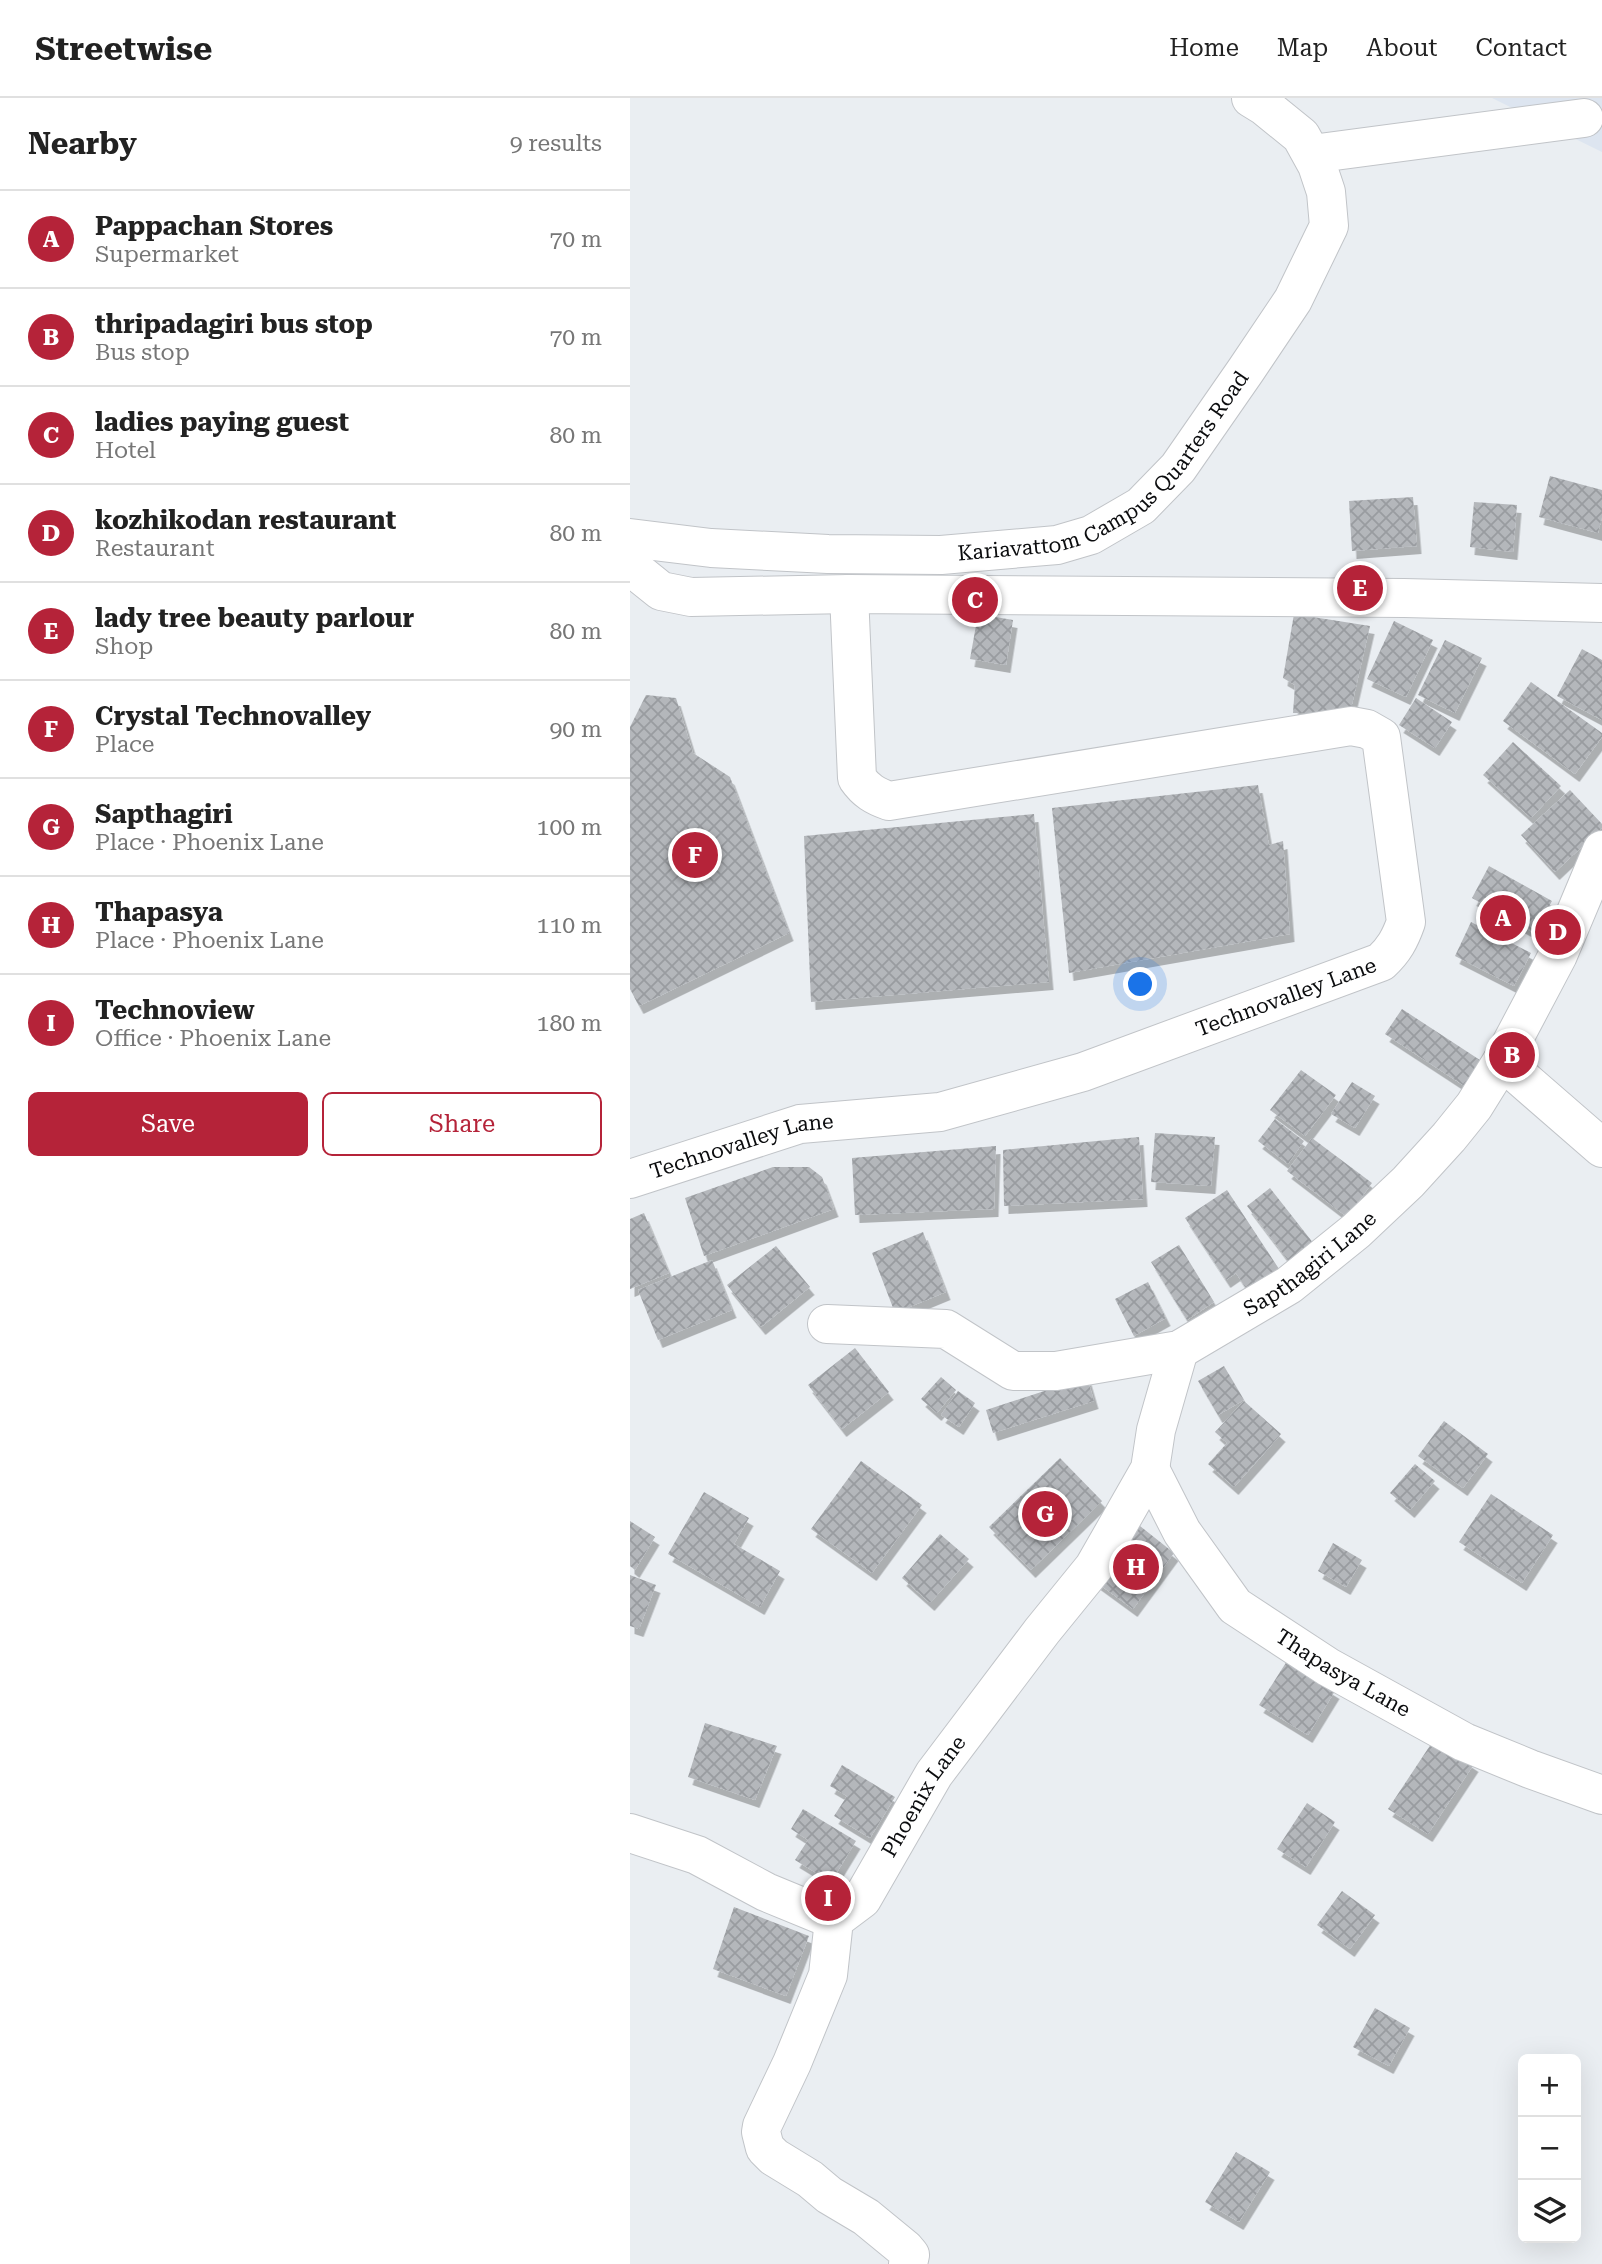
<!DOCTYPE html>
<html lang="en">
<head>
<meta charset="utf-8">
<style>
	:root { --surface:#fff; --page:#f2f2f2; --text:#222; --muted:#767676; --line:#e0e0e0; --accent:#b52339 }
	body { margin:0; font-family:"Roboto Serif",serif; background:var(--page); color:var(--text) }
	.controls { position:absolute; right:21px; bottom:21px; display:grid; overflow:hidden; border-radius:10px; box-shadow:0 7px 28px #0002 }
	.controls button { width:63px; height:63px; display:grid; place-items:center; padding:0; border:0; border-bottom:2px solid var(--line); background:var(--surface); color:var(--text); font:35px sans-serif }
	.you { position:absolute; left:511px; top:887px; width:24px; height:24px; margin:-18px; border:5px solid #fff; border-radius:50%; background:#1a73e8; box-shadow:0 0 0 10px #1a73e833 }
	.badge { display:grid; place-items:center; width:46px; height:46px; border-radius:50%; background:var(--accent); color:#fff; font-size:23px; font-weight:700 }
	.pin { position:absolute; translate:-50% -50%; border:4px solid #fff; box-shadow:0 2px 7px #0006 }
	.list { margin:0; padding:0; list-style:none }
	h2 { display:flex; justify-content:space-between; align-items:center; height:91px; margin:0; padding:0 28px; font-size:30px }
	h2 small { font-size:23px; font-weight:400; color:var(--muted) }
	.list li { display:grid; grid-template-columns:46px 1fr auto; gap:21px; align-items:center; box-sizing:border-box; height:98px; padding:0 28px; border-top:2px solid var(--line) }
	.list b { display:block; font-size:26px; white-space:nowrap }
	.list p { margin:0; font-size:23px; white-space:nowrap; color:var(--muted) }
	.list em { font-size:23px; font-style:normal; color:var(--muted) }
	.actions { display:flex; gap:14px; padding:21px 28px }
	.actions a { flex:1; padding:16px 0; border:2px solid var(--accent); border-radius:10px; text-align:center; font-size:24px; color:var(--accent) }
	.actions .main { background:var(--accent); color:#fff }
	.icon { flex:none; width:38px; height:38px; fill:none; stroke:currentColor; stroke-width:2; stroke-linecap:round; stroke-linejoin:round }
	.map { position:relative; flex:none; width:972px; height:2166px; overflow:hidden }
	header { display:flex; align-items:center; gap:42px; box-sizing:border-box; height:98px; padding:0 35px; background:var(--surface); border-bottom:2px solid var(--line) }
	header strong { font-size:33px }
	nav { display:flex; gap:38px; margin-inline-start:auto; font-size:24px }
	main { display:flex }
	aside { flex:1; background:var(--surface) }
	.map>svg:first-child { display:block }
	.built { fill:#dde5f0 }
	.building { fill:url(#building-cross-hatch); filter:url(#shadow) }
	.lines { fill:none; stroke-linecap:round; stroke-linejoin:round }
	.minor-casing { stroke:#c1c4c8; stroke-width:40 }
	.major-casing { stroke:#c1c4c8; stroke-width:40 }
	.minor { stroke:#fff; stroke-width:38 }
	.major { stroke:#fff; stroke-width:38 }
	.labels { text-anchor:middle; stroke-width:7; stroke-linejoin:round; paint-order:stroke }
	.street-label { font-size:21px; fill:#0b0c0e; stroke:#eaeef2 }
</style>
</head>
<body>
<header>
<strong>Streetwise</strong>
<nav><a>Home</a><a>Map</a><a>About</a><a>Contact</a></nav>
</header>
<main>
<aside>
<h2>Nearby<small>9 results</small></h2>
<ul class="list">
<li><span class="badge">A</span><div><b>Pappachan Stores</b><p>Supermarket</p></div><em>70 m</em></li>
<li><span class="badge">B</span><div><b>thripadagiri bus stop</b><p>Bus stop</p></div><em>70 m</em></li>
<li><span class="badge">C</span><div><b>ladies paying guest</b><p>Hotel</p></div><em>80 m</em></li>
<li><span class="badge">D</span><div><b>kozhikodan restaurant</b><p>Restaurant</p></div><em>80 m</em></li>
<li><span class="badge">E</span><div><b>lady tree beauty parlour</b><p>Shop</p></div><em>80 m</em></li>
<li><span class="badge">F</span><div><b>Crystal Technovalley</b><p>Place</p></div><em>90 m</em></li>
<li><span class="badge">G</span><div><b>Sapthagiri</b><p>Place · Phoenix Lane</p></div><em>100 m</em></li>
<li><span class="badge">H</span><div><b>Thapasya</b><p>Place · Phoenix Lane</p></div><em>110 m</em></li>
<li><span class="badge">I</span><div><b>Technoview</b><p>Office · Phoenix Lane</p></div><em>180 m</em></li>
</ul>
<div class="actions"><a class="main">Save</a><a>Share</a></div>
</aside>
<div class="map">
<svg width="972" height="2166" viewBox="0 0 972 2166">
	<defs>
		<pattern id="building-cross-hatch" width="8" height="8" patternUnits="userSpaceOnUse" patternTransform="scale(1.75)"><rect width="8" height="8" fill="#b4b7bb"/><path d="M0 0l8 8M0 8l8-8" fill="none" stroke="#999ca0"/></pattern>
		<filter id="shadow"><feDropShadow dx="4.5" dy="8" stdDeviation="0" flood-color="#0004"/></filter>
	</defs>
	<rect width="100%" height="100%" fill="#eaeef2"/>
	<!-- built -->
	<path class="built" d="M 862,0 L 972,0 L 972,54 Z"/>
	<!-- building -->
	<path class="building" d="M 920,378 L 972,392 L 972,419 L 968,435 L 909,419 Z
		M 783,399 L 787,448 L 722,453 L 719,403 Z
		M 844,404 L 887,407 L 883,454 L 840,449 Z
		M 348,516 L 383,522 L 376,567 L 340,561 Z
		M 664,516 L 740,528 L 720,615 L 663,615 L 665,587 L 653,580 Z
		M 764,523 L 803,542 L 776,599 L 737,581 Z
		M 815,542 L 852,560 L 825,615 L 788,597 Z
		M 952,551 L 972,562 L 972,622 L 927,598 Z
		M 901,584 L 972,635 L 972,639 L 945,676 L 873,623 Z
		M 16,597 L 46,600 L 63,655 L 100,679 L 159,835 L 9,908 L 0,891 L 0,629 Z
		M 786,600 L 822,624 L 805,650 L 769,627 Z
		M 883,644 L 931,688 L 901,720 L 853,677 Z
		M 628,687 L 639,747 L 653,743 L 660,836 L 439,875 L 422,710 Z
		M 940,692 L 972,726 L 972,730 L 925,774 L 891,737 Z
		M 404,716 L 419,884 L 181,904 L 174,738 Z
		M 859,768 L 922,803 L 904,835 L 842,800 Z
		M 841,824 L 901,855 L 884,888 L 825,858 Z
		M 772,911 L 856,966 L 839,991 L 755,936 Z
		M 671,972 L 706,997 L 675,1038 L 640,1012 Z
		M 722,984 L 745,998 L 725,1030 L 701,1016 Z
		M 645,1021 L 674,1043 L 658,1066 L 628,1043 Z
		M 525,1035 L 585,1039 L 581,1088 L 521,1084 Z
		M 509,1039 L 513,1101 L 374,1108 L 373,1052 Z
		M 682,1040 L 742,1085 L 717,1119 L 657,1073 Z
		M 366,1048 L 364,1111 L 225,1117 L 222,1060 Z
		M 143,1069 L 179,1069 L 192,1079 L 204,1111 L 74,1158 L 55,1100 Z
		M 640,1090 L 684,1146 L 660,1165 L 617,1108 Z
		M 597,1092 L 655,1180 L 623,1201 L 606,1175 L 596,1182 L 555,1120 Z
		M 14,1115 L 39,1175 L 0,1191 L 0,1121 Z
		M 293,1134 L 316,1194 L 265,1215 L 242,1155 Z
		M 549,1147 L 584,1204 L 557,1222 L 521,1164 Z
		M 146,1148 L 180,1189 L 131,1229 L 97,1187 Z
		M 82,1162 L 102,1212 L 28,1242 L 8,1192 Z
		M 518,1184 L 536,1220 L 504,1238 L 485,1201 Z
		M 225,1250 L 259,1294 L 212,1331 L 178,1287 Z
		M 594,1268 L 614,1302 L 588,1317 L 568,1283 Z
		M 311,1279 L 326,1292 L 307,1315 L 291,1301 Z
		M 457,1279 L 464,1303 L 363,1335 L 356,1312 Z
		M 328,1293 L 345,1305 L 329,1329 L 311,1317 Z
		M 614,1303 L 651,1336 L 604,1389 L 578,1366 L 597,1345 L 585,1334 Z
		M 814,1323 L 858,1356 L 833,1390 L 788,1358 Z
		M 430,1360 L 472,1403 L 401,1472 L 359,1429 Z
		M 231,1363 L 292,1407 L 242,1475 L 181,1431 Z
		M 785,1366 L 805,1383 L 780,1412 L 760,1395 Z
		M 74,1394 L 119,1420 L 104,1446 L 150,1473 L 130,1509 L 38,1456 Z
		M 861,1396 L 923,1437 L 892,1485 L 829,1444 Z
		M 0,1423 L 25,1439 L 5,1472 L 0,1468 Z
		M 510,1428 L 544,1455 L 503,1511 L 466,1484 Z
		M 310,1436 L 339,1461 L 300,1505 L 272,1480 Z
		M 703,1445 L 732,1462 L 716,1489 L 688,1473 Z
		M 0,1477 L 26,1487 L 9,1531 L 0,1528 Z
		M 657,1563 L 705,1593 L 678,1637 L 629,1607 Z
		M 75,1625 L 147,1648 L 125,1702 L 58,1679 Z
		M 805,1640 L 844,1666 L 798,1736 L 758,1711 Z
		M 212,1667 L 265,1699 L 240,1740 L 204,1718 L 217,1698 L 200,1688 Z
		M 677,1705 L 705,1724 L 676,1769 L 647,1751 Z
		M 173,1711 L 226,1743 L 201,1784 L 165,1762 L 178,1742 L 161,1731 Z
		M 712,1793 L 745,1817 L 720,1851 L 687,1827 Z
		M 104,1809 L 179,1838 L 156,1898 L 83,1871 Z
		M 745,1910 L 780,1930 L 759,1968 L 723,1949 Z
		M 606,2054 L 640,2074 L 609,2124 L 575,2104 Z"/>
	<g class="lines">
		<defs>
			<g id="minor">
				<path d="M 682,56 L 954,20"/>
				<path id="s1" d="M 0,440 L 81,450 L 198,456 L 311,457 L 427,447 L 461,437 L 511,408 L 548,370 L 616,272 L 663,202 L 699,128 L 696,94 L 687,67 L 671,38 L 634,8 L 621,0"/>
				<path id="s2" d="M 0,1081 L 170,1026 L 310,1014 L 453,974 L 751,864 C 764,852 770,841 776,824 L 751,639 L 737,631 L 721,628 L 259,703 C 245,698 236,693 227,680 L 219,496"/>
				<path id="s3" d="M 197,1226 L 316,1231 L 383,1273 L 426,1273 L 549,1252 L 659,1187 L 726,1133 L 778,1084 L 819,1039 L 844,1008 L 872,963"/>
				<path id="s4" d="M 520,1371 L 552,1434 L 605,1508 L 698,1569 L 834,1644 L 900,1671 L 972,1697"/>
				<path d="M 0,1735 L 67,1757 L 136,1794 L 204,1822"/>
				<path id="s5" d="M 278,2166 L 280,2157 L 275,2151 L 236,2119 L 199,2097 L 180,2081 L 144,2059 L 135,2050 L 131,2034 L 132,2028 L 162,1965 L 198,1877 L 204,1822 L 232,1801 L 304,1676 L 412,1533 L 464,1469 L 520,1371 L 526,1332 L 549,1252"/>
			</g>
			<path id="major" d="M 0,468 L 31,493 L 61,499 L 219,496 L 774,500 L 972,505
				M 972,752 L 928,857 L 872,963 L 972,1050"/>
		</defs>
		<!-- minor casing -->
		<use href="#minor" class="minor-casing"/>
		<!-- major casing -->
		<use href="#major" class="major-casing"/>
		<!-- minor -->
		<use href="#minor" class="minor"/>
		<!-- major -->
		<use href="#major" class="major"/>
	</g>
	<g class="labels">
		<!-- street labels -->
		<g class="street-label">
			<text dy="7" stroke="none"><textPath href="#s1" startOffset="509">Kariavattom Campus Quarters Road</textPath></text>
			<text dy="7" stroke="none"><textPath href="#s2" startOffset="684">Technovalley Lane</textPath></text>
			<text dy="7" stroke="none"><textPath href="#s2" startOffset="117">Technovalley Lane</textPath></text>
			<text dy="7" stroke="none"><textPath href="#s3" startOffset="523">Sapthagiri Lane</textPath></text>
			<text dy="7" stroke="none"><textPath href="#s4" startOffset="289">Thapasya Lane</textPath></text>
			<text dy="7" stroke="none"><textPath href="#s5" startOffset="588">Phoenix Lane</textPath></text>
		</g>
	</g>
</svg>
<div class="controls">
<button>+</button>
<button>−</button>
<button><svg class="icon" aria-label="layers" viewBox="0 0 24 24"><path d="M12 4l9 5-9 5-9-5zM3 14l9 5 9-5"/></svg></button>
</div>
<div class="you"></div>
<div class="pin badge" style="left:873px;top:820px">A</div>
<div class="pin badge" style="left:882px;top:957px">B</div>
<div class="pin badge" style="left:345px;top:502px">C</div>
<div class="pin badge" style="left:928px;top:834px">D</div>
<div class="pin badge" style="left:730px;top:490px">E</div>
<div class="pin badge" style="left:65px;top:757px">F</div>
<div class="pin badge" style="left:415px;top:1416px">G</div>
<div class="pin badge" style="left:506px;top:1469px">H</div>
<div class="pin badge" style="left:198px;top:1800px">I</div>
</div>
</main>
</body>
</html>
